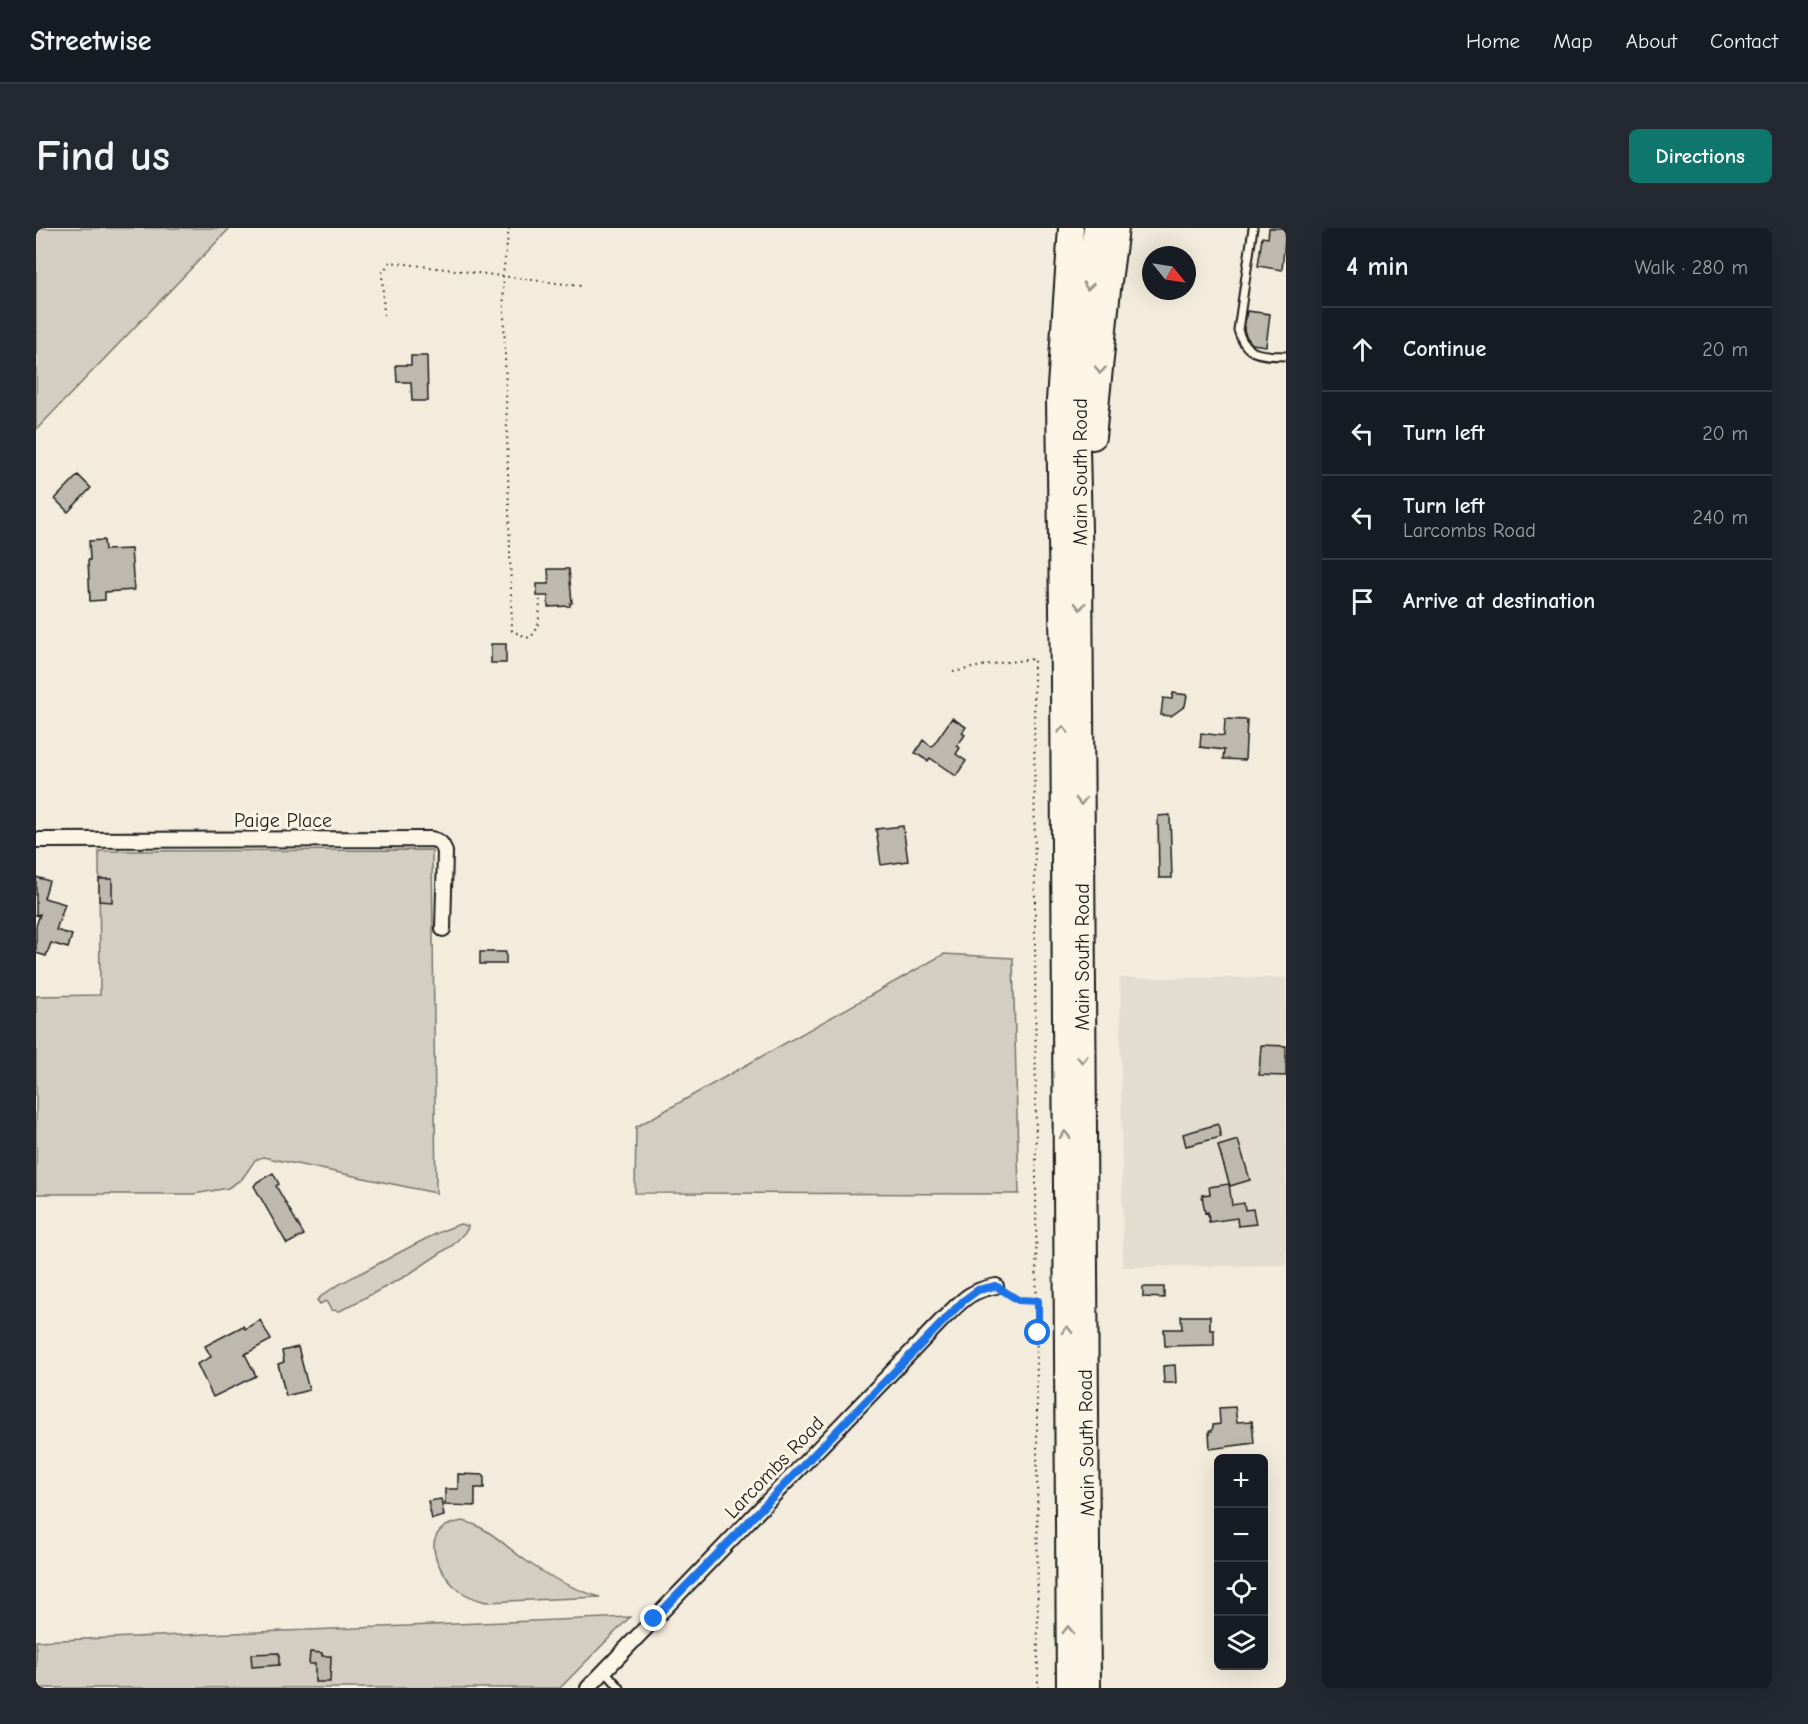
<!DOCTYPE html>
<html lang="en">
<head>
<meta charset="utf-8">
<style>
	:root { --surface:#171b24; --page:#242831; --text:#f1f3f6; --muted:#9ea1a6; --line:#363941; --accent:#0f766e }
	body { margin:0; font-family:"Comic Neue",sans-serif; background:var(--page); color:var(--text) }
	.controls { position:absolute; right:18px; bottom:18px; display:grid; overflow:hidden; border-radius:9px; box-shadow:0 6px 24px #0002 }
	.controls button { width:54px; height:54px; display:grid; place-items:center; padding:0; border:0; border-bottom:2px solid var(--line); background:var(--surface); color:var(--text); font:30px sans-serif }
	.compass { position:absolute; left:1106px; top:18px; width:54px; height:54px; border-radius:50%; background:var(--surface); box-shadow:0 6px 24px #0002; rotate:120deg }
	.stop { position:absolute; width:18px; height:18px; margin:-14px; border:4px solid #1a73e8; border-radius:50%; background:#fff }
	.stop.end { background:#1a73e8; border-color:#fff; box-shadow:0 2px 6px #0008 }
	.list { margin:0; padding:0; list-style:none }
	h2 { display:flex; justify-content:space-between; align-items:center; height:78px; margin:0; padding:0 24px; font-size:26px }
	h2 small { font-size:20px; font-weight:400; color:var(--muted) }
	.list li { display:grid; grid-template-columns:39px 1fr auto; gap:18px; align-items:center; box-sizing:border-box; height:84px; padding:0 24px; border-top:2px solid var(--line) }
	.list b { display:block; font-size:22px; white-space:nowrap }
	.list p { margin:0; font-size:20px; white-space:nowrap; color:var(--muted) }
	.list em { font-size:20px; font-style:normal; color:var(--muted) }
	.icon { flex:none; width:33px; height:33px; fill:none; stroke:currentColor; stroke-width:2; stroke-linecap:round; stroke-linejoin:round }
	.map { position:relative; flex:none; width:1250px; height:1460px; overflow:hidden; border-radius:9px }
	header { display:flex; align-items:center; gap:36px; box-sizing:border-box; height:84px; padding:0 30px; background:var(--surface); border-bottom:2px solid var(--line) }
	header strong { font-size:28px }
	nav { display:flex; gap:33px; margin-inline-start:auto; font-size:21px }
	.intro { display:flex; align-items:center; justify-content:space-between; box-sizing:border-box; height:144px; padding:0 36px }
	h1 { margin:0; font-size:42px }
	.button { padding:15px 27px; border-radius:9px; background:var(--accent); color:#fff; font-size:21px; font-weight:700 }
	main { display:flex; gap:36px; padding:0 36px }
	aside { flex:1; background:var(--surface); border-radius:9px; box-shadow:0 6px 24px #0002 }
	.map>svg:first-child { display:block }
	.built { fill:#e3ddcf }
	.green { fill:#d3cec1; stroke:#78756e; stroke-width:1.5 }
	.building { fill:#beb9ae; stroke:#1c1c1c; stroke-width:1.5 }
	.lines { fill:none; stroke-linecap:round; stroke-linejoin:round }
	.lane-casing { stroke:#1c1c1c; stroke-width:11 }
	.street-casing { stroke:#1c1c1c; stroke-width:18 }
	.highway-casing { stroke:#1c1c1c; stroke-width:28 }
	.path { stroke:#1c1c1c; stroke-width:2; stroke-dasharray:1.5 4.5; stroke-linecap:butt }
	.lane { stroke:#fcf5e5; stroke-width:7 }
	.street { stroke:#fcf5e5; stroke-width:14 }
	.highway { stroke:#fcf5e5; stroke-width:24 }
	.oneway { stroke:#97938b }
	.route { stroke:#1a73e8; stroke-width:8 }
	.labels { text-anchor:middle; stroke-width:6; stroke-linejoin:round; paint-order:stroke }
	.street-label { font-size:20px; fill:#1c1c1c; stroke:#fcf5e5 }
</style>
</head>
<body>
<header>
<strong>Streetwise</strong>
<nav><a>Home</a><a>Map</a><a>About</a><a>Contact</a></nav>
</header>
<div class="intro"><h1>Find us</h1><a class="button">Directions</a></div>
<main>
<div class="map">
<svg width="1250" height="1460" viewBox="0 0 1250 1460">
	<rect width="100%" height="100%" fill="#f3ecdd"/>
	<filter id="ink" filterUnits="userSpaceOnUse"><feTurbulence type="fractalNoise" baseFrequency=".0167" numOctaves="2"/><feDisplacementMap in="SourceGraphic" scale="12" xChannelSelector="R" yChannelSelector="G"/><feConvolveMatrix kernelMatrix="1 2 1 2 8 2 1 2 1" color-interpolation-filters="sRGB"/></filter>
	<g filter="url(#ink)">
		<!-- built -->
		<path class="built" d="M 1084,750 L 1250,750 L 1250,1037 L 1087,1039 Z"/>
		<!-- green -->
		<path class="green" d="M 0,0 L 194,0 L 0,202 Z
			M 396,622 L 400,965 L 227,929 L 219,932 L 206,951 L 192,960 L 158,966 L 0,966 L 0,768 L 64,767 L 63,623 Z
			M 908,726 L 977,730 L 983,966 L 599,965 L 600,899 Z
			M 424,996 L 432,998 L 431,1002 L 417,1017 L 370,1048 L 304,1083 L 295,1082 L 290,1073 L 284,1076 L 281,1072 C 298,1057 320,1048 340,1037 C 367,1023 395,1006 424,996 Z
			M 426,1293 C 450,1297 469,1318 489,1332 C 512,1349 537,1361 564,1369 L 450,1374 C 440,1371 432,1369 424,1363 C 407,1351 385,1316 408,1299 C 414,1296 420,1294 426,1293 Z
			M 594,1389 L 524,1460 L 0,1460 L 0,1413 Z"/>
		<!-- building -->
		<path class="building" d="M 1233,0 L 1250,0 L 1246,42 L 1222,38 L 1226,9 L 1232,10 Z
			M 1211,83 L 1234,86 L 1230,118 L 1216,116 L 1210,108 L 1208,102 Z
			M 375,128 L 391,128 L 392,173 L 376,173 L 375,154 L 361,154 L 360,137 L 375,137 Z
			M 42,247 L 55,260 L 32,284 L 19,271 Z
			M 68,312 L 69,322 L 95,321 L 98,362 L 69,364 L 69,372 L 54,373 L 52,332 L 54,332 L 53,313 Z
			M 512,341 L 533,341 L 536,375 L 534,375 L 534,378 L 512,379 L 512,368 L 501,368 L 501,356 L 513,356 Z
			M 455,416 L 470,416 L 470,435 L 455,435 Z
			M 1137,465 L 1151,467 L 1149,478 L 1135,488 L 1125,487 L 1127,470 L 1136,471 Z
			M 916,490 L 930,499 L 926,505 L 929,507 L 921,518 L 924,520 L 920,526 L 930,533 L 920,548 L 894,530 L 892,533 L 879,525 L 887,512 L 896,519 Z
			M 1189,491 L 1211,492 L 1209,532 L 1187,531 L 1188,522 L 1164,519 L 1165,505 L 1188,508 Z
			M 1134,587 L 1136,650 L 1123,650 L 1122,588 Z
			M 867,598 L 872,633 L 845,637 L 840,601 Z
			M 0,649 L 13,653 L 8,670 L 29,676 L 20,702 L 36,707 L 32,720 L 15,715 L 10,728 L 0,725 L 0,698 L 4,686 L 0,687 Z
			M 63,651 L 76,651 L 76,674 L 63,673 Z
			M 444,724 L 470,724 L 470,736 L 444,736 Z
			M 1225,817 L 1250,818 L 1250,848 L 1223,847 Z
			M 1182,896 L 1185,909 L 1150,918 L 1147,906 Z
			M 1202,912 L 1214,952 L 1194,958 L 1182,918 Z
			M 237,945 L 243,956 L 240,958 L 268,1007 L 251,1016 L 218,958 L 221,954 Z
			M 1193,956 L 1196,977 L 1208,975 L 1209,982 L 1217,981 L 1220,996 L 1202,998 L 1201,990 L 1173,994 L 1172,984 L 1169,985 L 1166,967 L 1174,966 L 1173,959 Z
			M 1107,1059 L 1128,1059 L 1128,1070 L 1107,1069 Z
			M 1145,1088 L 1174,1088 L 1174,1102 L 1178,1102 L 1178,1117 L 1129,1118 L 1128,1101 L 1146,1101 Z
			M 224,1092 L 235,1112 L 209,1126 L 220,1148 L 177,1169 L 161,1136 L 175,1129 L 169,1118 L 207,1098 L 209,1101 Z
			M 262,1119 L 273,1162 L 250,1168 L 242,1136 L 248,1134 L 246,1123 Z
			M 1139,1137 L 1140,1155 L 1128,1155 L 1127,1138 Z
			M 1199,1179 L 1201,1194 L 1216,1193 L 1218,1215 L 1174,1221 L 1173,1203 L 1176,1203 L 1177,1197 L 1184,1196 L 1183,1180 Z
			M 422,1246 L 448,1247 L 448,1260 L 439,1260 L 439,1278 L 409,1277 L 409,1261 L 422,1261 Z
			M 405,1271 L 408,1288 L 396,1291 L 392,1273 Z
			M 274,1424 L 286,1425 L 286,1428 L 295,1428 L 294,1454 L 279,1454 L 279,1436 L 273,1436 Z
			M 243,1425 L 243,1437 L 216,1439 L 215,1426 Z"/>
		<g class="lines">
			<defs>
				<path id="lane" d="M 1217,0 L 1202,102 C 1210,129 1225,127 1250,128
					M 569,1443 L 584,1460"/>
				<path id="street" d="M 0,612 L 395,611 C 404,613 406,615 409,624 L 407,701
					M 552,1460 L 908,1090 C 927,1072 933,1063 960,1058"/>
				<path id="highway" d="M 1057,209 L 1072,61 L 1080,0
					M 1033,1460 L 1027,452 L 1023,173 L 1035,0
					M 1052,1460 L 1044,342 L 1041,221 L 1048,87 L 1060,0"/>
			</defs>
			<!-- lane casing -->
			<use href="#lane" class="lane-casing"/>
			<!-- street casing -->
			<use href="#street" class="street-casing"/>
			<!-- highway casing -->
			<use href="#highway" class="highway-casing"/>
			<!-- path -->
			<path class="path" d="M 473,0 L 467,47 L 476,403 L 493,410 C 505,402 503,386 504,372
				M 348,87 L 346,45 L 354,34 L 545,58
				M 917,444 L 955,436 L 998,431 L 1002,1460
				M 971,1065 L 982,1072 L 1002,1073"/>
			<!-- lane -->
			<use href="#lane" class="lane"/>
			<!-- street -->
			<use href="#street" class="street"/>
			<!-- highway -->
			<use href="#highway" class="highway"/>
		</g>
		<!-- one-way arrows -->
		<defs><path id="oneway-chevron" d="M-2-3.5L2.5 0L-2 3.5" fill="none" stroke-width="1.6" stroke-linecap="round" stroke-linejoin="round" transform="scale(1.5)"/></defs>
		<g class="oneway">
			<use href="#oneway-chevron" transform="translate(1052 58) rotate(98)"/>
			<use href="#oneway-chevron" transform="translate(1064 142) rotate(96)"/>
			<use href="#oneway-chevron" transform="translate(1044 378) rotate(90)"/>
			<use href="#oneway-chevron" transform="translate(1027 502) rotate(-90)"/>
			<use href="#oneway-chevron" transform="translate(1045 573) rotate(90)"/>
			<use href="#oneway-chevron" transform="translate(1046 831) rotate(90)"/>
			<use href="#oneway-chevron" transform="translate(1029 907) rotate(-90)"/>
			<use href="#oneway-chevron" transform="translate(1031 1102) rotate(-91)"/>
			<use href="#oneway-chevron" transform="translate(1032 1402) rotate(-90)"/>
		</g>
	</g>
	<g class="lines" filter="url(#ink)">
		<!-- route -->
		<path class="route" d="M 618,1391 L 927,1073 L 942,1062 L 960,1058 L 982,1072 L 1002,1073 L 1002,1105"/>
	</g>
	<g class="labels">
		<!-- street labels -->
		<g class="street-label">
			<text transform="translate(1044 244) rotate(-90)" y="7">Main South Road</text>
			<text x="247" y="599">Paige Place</text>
			<text transform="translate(1046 729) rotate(-90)" y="7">Main South Road</text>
			<text transform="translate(1050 1215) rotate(-91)" y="7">Main South Road</text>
			<text transform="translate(738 1239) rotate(-46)" y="7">Larcombs Road</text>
		</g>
	</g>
</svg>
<div class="controls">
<button>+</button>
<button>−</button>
<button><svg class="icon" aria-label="locate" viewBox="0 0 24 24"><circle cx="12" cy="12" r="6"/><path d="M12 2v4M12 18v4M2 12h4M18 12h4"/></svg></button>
<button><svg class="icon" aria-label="layers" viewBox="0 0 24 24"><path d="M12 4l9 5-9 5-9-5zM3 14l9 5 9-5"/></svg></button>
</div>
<svg class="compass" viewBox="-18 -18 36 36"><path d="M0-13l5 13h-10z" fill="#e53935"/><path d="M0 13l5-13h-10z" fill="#9ea1a6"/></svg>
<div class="stop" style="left:1002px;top:1105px"></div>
<div class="stop end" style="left:618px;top:1391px"></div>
</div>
<aside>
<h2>4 min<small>Walk · 280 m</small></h2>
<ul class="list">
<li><svg class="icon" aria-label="ahead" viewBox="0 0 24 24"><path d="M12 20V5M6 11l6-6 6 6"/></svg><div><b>Continue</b></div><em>20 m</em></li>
<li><svg class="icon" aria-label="left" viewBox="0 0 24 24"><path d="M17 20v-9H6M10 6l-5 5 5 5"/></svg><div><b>Turn left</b></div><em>20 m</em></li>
<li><svg class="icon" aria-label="left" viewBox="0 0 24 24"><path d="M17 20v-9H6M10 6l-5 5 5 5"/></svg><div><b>Turn left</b><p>Larcombs Road</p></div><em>240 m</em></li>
<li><svg class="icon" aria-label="arrive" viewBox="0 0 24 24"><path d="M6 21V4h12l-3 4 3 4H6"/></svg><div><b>Arrive at destination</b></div></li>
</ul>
</aside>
</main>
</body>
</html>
